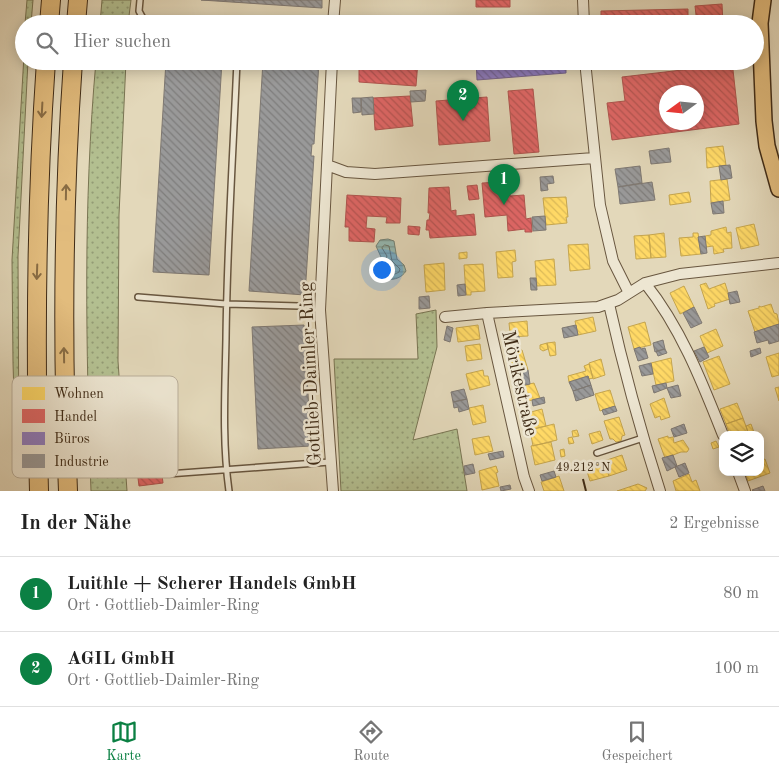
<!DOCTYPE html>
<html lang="de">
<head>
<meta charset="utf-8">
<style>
	:root { --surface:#fff; --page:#f6f6f6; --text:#222; --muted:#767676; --line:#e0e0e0; --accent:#0b8043 }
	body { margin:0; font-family:"Old Standard TT",serif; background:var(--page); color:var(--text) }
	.controls { position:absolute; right:15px; bottom:15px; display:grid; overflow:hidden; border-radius:10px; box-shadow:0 2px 12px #0003 }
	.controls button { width:45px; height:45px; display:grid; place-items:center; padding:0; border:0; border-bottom:1px solid var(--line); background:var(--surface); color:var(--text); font:25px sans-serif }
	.compass { position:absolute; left:659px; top:85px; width:45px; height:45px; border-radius:50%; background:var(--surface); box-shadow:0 2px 12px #0003; rotate:255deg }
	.you { position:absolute; left:381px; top:269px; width:18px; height:18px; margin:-12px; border:4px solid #fff; border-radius:50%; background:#1a73e8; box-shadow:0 0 0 8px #1a73e833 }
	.badge { display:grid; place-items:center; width:32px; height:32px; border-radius:50%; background:var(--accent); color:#fff; font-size:16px; font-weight:700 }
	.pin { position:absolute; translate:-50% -41px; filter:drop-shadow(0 1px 2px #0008) }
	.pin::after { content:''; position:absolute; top:26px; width:18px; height:15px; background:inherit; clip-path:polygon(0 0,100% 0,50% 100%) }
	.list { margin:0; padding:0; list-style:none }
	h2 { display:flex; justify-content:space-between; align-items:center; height:65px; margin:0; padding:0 20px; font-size:21px }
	h2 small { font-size:16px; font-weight:400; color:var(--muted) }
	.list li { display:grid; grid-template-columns:32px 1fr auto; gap:15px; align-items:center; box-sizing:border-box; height:75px; padding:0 20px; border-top:1px solid var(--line) }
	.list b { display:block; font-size:19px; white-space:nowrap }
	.list p { margin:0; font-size:16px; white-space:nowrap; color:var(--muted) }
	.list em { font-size:16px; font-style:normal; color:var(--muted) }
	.icon { flex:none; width:28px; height:28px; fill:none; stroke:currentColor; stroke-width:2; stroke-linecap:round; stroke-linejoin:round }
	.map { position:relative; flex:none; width:779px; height:491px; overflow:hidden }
	.search { position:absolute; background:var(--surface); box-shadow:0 2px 12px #0003; left:15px; right:15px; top:15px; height:55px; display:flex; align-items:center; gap:12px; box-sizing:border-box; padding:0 18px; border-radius:28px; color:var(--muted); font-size:19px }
	.sheet { height:215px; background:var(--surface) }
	nav { display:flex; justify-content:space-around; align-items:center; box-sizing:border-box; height:70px; border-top:1px solid var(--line); background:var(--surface); font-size:14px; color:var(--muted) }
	nav a { display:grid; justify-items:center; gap:2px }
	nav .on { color:var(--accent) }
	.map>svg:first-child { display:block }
	.grass { fill:url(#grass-dots); stroke:#797553 }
	.water { fill:url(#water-rules); stroke:#738074 }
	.homes { fill:url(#homes-back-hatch); stroke:#c5a54e }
	.shops { fill:url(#shops-back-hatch); stroke:#b0544e; fill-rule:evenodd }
	.offices { fill:url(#offices-back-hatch); stroke:#76648f }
	.industry { fill:url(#industry-back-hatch); stroke:#7e7872 }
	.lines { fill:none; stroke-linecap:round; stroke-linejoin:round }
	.shore { stroke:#6a7264; stroke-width:1 }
	.service-casing { stroke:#68563f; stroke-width:8 }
	.minor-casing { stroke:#68563f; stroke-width:12 }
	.primary-casing { stroke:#3f2b16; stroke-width:18 }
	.motorway-casing { stroke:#3f2b16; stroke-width:20 }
	.service { stroke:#ede6d2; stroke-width:5 }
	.minor { stroke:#ede6d2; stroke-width:10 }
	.primary { stroke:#e2bc7d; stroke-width:15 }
	.motorway { stroke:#e2bc7d; stroke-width:18 }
	.oneway { stroke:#886c44 }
	.ticks { fill:none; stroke:#3f2b16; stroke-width:2 }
	.labels { text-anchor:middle; stroke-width:5; stroke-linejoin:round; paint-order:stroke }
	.street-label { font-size:19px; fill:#3f2b16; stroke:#ede6d2 }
	.key { fill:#ede6d2; stroke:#b9ae9a; stroke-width:1 }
	.key-label { font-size:14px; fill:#3f2b16 }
	.ticks-label { font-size:12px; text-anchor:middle; fill:#3f2b16; stroke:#ede6d2; stroke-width:5; stroke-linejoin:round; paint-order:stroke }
</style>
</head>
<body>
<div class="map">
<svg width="779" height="491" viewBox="0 0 779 491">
	<defs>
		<pattern id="grass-dots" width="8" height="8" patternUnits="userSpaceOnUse" patternTransform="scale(1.25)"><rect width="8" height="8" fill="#b3bf90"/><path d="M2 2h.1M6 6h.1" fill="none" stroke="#939b75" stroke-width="1.8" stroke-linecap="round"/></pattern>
		<pattern id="water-rules" width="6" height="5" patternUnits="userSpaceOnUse" patternTransform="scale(1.25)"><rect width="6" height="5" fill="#95b9b2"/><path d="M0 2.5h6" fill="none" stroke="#7b9790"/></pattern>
		<pattern id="homes-back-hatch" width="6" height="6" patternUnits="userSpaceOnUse" patternTransform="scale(1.25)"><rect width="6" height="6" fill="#ffd966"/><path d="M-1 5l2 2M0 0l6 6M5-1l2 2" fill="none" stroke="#dcba58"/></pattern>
		<pattern id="shops-back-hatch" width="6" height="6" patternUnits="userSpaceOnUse" patternTransform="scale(1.25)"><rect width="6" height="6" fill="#e06666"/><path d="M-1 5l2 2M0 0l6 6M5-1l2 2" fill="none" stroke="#b75453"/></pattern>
		<pattern id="offices-back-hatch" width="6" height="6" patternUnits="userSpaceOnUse" patternTransform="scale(1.25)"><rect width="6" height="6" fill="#8e7cc3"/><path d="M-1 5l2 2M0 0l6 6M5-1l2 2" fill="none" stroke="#75669d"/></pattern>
		<pattern id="industry-back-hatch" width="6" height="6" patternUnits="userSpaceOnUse" patternTransform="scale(1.25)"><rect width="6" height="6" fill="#999"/><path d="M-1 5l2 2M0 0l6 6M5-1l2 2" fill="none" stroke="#7e7d7c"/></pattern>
	</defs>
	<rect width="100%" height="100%" fill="#e3d8ba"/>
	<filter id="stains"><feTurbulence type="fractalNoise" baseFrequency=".004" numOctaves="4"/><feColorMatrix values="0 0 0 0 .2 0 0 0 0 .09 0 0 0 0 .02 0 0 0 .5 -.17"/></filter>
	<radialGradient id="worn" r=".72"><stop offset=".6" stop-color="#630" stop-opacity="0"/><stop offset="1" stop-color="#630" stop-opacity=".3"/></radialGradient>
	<!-- grass -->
	<path class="grass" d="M 27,0 L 33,0 L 31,24 L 25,24 Z
		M 102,0 L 131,0 L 128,24 L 100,24 Z
		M 24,55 L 24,61 L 28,61 L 18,256 L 19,461 L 16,462 L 13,363 L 12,260 Z
		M 96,61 L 126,61 L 119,215 L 118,361 L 127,491 L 91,491 C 86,348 83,204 96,61 Z
		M 436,310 L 437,347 L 413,440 L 457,429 L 467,491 L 341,491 L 334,359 L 418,359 L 416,314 Z"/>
	<!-- water -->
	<path class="water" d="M 388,239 L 394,241 L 397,259 L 404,265 L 406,271 C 398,284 376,281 376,269 C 377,265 380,260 381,257 L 376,246 L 380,240 Z"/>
	<!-- homes -->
	<path class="homes" d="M 723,146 L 726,165 L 707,168 L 706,148 Z
		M 727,179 L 730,200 L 711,203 L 710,181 Z
		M 689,192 L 691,202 L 670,205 L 669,195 Z
		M 566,197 L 568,217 L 566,217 L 567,223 L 546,225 L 543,198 Z
		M 754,224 L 759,245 L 741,249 L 736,228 Z
		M 726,227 L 727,233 L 731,232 L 732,248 L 723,249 L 724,252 L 714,254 L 713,246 L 706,247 L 705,236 L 711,235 L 711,231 Z
		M 664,233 L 666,257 L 651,258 L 649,235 Z
		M 693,233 L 698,233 L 701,254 L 681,256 L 679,238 L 693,237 Z
		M 649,235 L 651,258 L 636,259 L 634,236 Z
		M 588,244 L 590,269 L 570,271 L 568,245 Z
		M 515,250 L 516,261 L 512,262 L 513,277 L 498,278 L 496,252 Z
		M 467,252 L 467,258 L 459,259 L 459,253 Z
		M 554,259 L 556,285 L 537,286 L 535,261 Z
		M 444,263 L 445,290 L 426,292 L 424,265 Z
		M 483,264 L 485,291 L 471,292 L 471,295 L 466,295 L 464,265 Z
		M 706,283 L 709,289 L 725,283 L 730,299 L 714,304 L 715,306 L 708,309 L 700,285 Z
		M 684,286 L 694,307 L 680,314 L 670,293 Z
		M 771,304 L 774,313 L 777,314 L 779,324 L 755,332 L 748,311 L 759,308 L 759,306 L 761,307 Z
		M 593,317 L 596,331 L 578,335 L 575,321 Z
		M 527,321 L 528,336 L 508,337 L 507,333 L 510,333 L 509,323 Z
		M 645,322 L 651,345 L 634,349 L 628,327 Z
		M 478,325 L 480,339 L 458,342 L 456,328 Z
		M 716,329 L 723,346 L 707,353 L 700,336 Z
		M 555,342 L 556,355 L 550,356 L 547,343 Z
		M 547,343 L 548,349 L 543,351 L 540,349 L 540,345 Z
		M 480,344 L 482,359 L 467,361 L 465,346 Z
		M 522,350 L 528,370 L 513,373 L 509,354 Z
		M 779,353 L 779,375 L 772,377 L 766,357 Z
		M 719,356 L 730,384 L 714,390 L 703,362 Z
		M 671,358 L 674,381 L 656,385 L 651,363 Z
		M 601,359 L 605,375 L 593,379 L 589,363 Z
		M 589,364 L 593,378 L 589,379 L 588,376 L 569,382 L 568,376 L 586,371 L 584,366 Z
		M 483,370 L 484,376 L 488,376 L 490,385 L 470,390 L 466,374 Z
		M 534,383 L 540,398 L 520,403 L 516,387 Z
		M 779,387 L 779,401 L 775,388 Z
		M 610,390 L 615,406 L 600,411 L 595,394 Z
		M 664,398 L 670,417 L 661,420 L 660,416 L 655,418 L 650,404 Z
		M 737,403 L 743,418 L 726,424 L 720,409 Z
		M 483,405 L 486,422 L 473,425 L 469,408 Z
		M 542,409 L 546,426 L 528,430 L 524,414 Z
		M 619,417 L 625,435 L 622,436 L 621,441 L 616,442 L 613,439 L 610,439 L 604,421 Z
		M 743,418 L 749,435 L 730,435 L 726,424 Z
		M 554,424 L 557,440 L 533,446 L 530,430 Z
		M 751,424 L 755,435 L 749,435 L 746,426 Z
		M 577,430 L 579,436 L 573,437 L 572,431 Z
		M 600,431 L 603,440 L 592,444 L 589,434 Z
		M 489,436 L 493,451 L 475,455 L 472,439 Z
		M 668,436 L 668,438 L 673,437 L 674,443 L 683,440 L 689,449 L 687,452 L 681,452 L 665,458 L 658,439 Z
		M 572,437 L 574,443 L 569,444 L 568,438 Z
		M 716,441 L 719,447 L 713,449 L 711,443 Z
		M 551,442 L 555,460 L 535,465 L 531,446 Z
		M 564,449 L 565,456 L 561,457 L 560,450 Z
		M 622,455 L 627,470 L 609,476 L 604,461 Z
		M 765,459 L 770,473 L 748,481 L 745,472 L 760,472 L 760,461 Z
		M 605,462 L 609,476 L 590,481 L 586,468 Z
		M 496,466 L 498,472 L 496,473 L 499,486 L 482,490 L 479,471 Z
		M 689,474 L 692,482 L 696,480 L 700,491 L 676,491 L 673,481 Z
		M 559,476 L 564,491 L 544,491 L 541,482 Z
		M 638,484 L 647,488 L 645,491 L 617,491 Z"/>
	<!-- shops -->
	<path class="shops" d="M 476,0 L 510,0 L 510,7 L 476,7 Z
		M 722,4 L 723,24 L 697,24 L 695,6 Z
		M 688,9 L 688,24 L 601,24 L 601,11 Z
		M 355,61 L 418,61 L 416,86 L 359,82 L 359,68 L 355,68 Z
		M 707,61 L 732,61 L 739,124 L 612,140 L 607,103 L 625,101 L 622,77 L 708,67 ZM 666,92 L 696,92 L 696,122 L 666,122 Z
		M 533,89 L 539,152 L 514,154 L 508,91 Z
		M 410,96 L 413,126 L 375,130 L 373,98 Z
		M 487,97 L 490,141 L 439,145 L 436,101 Z
		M 503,182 L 504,190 L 510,189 L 510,196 L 524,195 L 526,219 L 531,218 L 532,232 L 525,232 L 525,229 L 508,231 L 507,215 L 485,217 L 482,183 Z
		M 477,185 L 479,199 L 469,200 L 467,186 Z
		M 449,187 L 451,211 L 456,210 L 456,216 L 474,214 L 476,235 L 430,238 L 429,230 L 426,230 L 427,220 L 429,220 L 430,213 L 428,213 L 429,188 Z
		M 347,195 L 401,198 L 400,223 L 386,223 L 387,217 L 367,216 L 366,228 L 375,229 L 374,242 L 349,241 L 349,227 L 345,227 Z
		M 408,226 L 420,227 L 419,235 L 408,234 Z
		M 161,467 L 163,483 L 139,486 L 137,470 Z"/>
	<!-- offices -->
	<path class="offices" d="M 514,17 L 515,24 L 473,24 L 473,20 Z
		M 476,61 L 571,61 L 572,65 L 566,65 L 566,73 L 477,80 Z"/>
	<!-- industry -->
	<path class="industry" d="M 201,0 L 322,0 L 322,8 Z
		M 166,61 L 222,61 L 209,275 L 153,272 Z
		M 263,61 L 319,61 L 314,144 L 312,144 L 311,156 L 314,156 L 305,295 L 249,291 Z
		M 426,90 L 425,101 L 411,102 L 410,91 Z
		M 373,97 L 374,114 L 362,115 L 361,98 Z
		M 352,98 L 361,98 L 361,112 L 353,113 Z
		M 669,148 L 671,162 L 651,164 L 649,151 Z
		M 730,165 L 732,178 L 721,180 L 719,166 Z
		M 640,166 L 642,183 L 618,187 L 615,169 Z
		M 553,176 L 554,183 L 547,184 L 548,190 L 541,191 L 540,177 Z
		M 652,182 L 655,200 L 620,204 L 618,187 Z
		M 723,201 L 724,213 L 713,214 L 711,203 Z
		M 545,216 L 546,230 L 533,231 L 532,217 Z
		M 705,236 L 707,253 L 701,254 L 698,237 Z
		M 530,278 L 536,278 L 537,290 L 531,290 Z
		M 465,284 L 466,295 L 458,296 L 457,285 Z
		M 737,291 L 740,302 L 730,304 L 728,293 Z
		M 429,296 L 430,308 L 419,309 L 419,297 Z
		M 694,307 L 702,323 L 691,328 L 683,313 Z
		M 779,324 L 779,341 L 769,344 L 768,340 L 757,343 L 754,332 Z
		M 304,325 L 311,446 L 258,449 L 252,327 Z
		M 576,325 L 578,335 L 564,338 L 562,328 Z
		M 447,326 L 453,328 L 450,342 L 444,340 Z
		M 519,336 L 519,348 L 509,349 L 508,337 Z
		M 663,340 L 665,349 L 655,352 L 653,343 Z
		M 640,347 L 641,349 L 645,348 L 648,358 L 638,361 L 634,349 Z
		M 704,347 L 709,357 L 700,362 L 694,351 Z
		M 760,348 L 761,353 L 751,357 L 750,351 Z
		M 665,349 L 667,353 L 658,356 L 656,351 Z
		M 651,363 L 653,374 L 642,376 L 639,366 Z
		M 528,370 L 530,384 L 516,387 L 513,373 Z
		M 588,376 L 591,385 L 573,391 L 569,382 Z
		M 666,383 L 667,388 L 654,393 L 652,386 Z
		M 591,385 L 594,395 L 576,401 L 573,391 Z
		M 678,385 L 681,396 L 671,398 L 667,388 Z
		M 464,389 L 467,399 L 453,402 L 451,392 Z
		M 544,397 L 545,403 L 533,406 L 532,400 Z
		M 467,399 L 469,409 L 459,412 L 458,407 L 454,408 L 453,402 Z
		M 615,406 L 617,411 L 604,415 L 602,410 Z
		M 684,424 L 687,433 L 674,437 L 671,429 Z
		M 503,451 L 504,457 L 490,460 L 488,454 Z
		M 673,455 L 677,466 L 667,471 L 662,458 Z
		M 685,463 L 689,473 L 679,477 L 675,467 Z
		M 473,464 L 475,473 L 465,475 L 464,466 Z
		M 554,471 L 556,477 L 542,481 L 540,475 Z
		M 510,485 L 511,489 L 501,491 L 500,487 Z
		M 763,486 L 765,491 L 753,491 L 752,490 Z"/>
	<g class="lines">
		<!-- shore -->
		<path class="shore" d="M 385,245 L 389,246 L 392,261 L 400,269 L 399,272 C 393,276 387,275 382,270 L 387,256 L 382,248 Z"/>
		<defs>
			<path id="service" d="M 140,0 L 139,11 L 146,24
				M 239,24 L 266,21 L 328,24
				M 138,297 L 226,304 L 299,306
				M 597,453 L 643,438
				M 168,474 L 330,462
				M 229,491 C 222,441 225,389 226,339 C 227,246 233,154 237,61"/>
			<path id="minor" d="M 583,0 L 584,24
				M 333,24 L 335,0
				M 332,61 L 320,310 L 333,491
				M 585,61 L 600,205 L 613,261 L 629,293
				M 327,165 L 346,172 L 375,174 L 594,158
				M 645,283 C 681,328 702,382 723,435
				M 609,304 C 623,367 640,429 660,491
				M 487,313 L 524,477 L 529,491
				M 445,317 L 487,313 L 598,307 L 618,300 L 645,283 L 680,274 L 779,263
				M 738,472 L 745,491"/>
			<path id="primary" d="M 763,0 L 760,23 L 764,121 L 767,146 L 779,189"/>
			<path id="motorway" d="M 49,24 L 51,0
				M 76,24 L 78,0
				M 39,491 C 35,348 36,204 46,61
				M 68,491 C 62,348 63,204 73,61"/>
		</defs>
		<!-- service casing -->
		<use href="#service" class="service-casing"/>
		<!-- minor casing -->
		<use href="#minor" class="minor-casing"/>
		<!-- primary casing -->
		<use href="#primary" class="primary-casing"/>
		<!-- motorway casing -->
		<use href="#motorway" class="motorway-casing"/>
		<!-- service -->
		<use href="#service" class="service"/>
		<!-- minor -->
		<use href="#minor" class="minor"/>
		<!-- primary -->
		<use href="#primary" class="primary"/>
		<!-- motorway -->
		<use href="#motorway" class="motorway"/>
	</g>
	<!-- one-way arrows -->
	<defs><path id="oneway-shaft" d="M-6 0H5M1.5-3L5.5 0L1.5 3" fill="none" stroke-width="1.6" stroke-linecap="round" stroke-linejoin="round" transform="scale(1.25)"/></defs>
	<g class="oneway">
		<use href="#oneway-shaft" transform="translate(42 110) rotate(93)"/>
		<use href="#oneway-shaft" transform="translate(66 192) rotate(-89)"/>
		<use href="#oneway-shaft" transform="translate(37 272) rotate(92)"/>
		<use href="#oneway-shaft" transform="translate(64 355) rotate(-91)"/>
	</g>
	<!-- ticks -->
	<path class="ticks" d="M 583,479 L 586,491"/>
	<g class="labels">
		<!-- street labels -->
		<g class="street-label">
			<text transform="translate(309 374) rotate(-93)" y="7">Gottlieb-Daimler-Ring</text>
			<text transform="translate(521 383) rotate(77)" y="7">Mörikestraße</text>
		</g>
	</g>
	<!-- legend -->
	<rect x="12" y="376" width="166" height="102" rx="8" class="key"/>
	<rect x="22" y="387" width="23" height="13" fill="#ffd966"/>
	<rect x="22" y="409" width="23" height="14" fill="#e06666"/>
	<rect x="22" y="432" width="23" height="13" fill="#8e7cc3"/>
	<rect x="22" y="454" width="23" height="14" fill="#999"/>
	<g class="key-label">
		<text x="54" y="398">Wohnen</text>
		<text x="54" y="421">Handel</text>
		<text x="54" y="443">Büros</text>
		<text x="54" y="466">Industrie</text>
	</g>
	<g class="ticks-label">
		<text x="583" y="471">49.212°N</text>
	</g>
	<rect width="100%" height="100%" filter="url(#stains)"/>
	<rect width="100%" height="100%" fill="url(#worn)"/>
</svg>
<div class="controls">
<button><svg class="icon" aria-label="layers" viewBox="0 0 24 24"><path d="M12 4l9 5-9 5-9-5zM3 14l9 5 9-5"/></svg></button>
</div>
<svg class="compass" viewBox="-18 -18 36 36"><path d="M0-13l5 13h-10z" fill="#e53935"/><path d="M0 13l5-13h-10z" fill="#767676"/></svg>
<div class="you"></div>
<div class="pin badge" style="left:504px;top:205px">1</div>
<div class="pin badge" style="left:463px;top:121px">2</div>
<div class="search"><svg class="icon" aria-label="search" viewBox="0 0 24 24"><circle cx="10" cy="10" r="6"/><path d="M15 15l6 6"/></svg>Hier suchen</div>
</div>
<section class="sheet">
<h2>In der Nähe<small>2 Ergebnisse</small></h2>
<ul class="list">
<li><span class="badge">1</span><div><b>Luithle + Scherer Handels GmbH</b><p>Ort · Gottlieb-Daimler-Ring</p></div><em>80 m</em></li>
<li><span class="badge">2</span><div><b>AGIL GmbH</b><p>Ort · Gottlieb-Daimler-Ring</p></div><em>100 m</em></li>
</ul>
</section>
<nav>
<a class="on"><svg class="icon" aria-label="map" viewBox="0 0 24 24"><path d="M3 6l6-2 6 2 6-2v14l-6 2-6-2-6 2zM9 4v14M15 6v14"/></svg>Karte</a>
<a><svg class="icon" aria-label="directions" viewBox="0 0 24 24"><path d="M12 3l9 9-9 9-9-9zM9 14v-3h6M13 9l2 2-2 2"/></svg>Route</a>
<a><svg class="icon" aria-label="saved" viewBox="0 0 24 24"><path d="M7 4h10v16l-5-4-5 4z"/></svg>Gespeichert</a>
</nav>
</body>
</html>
